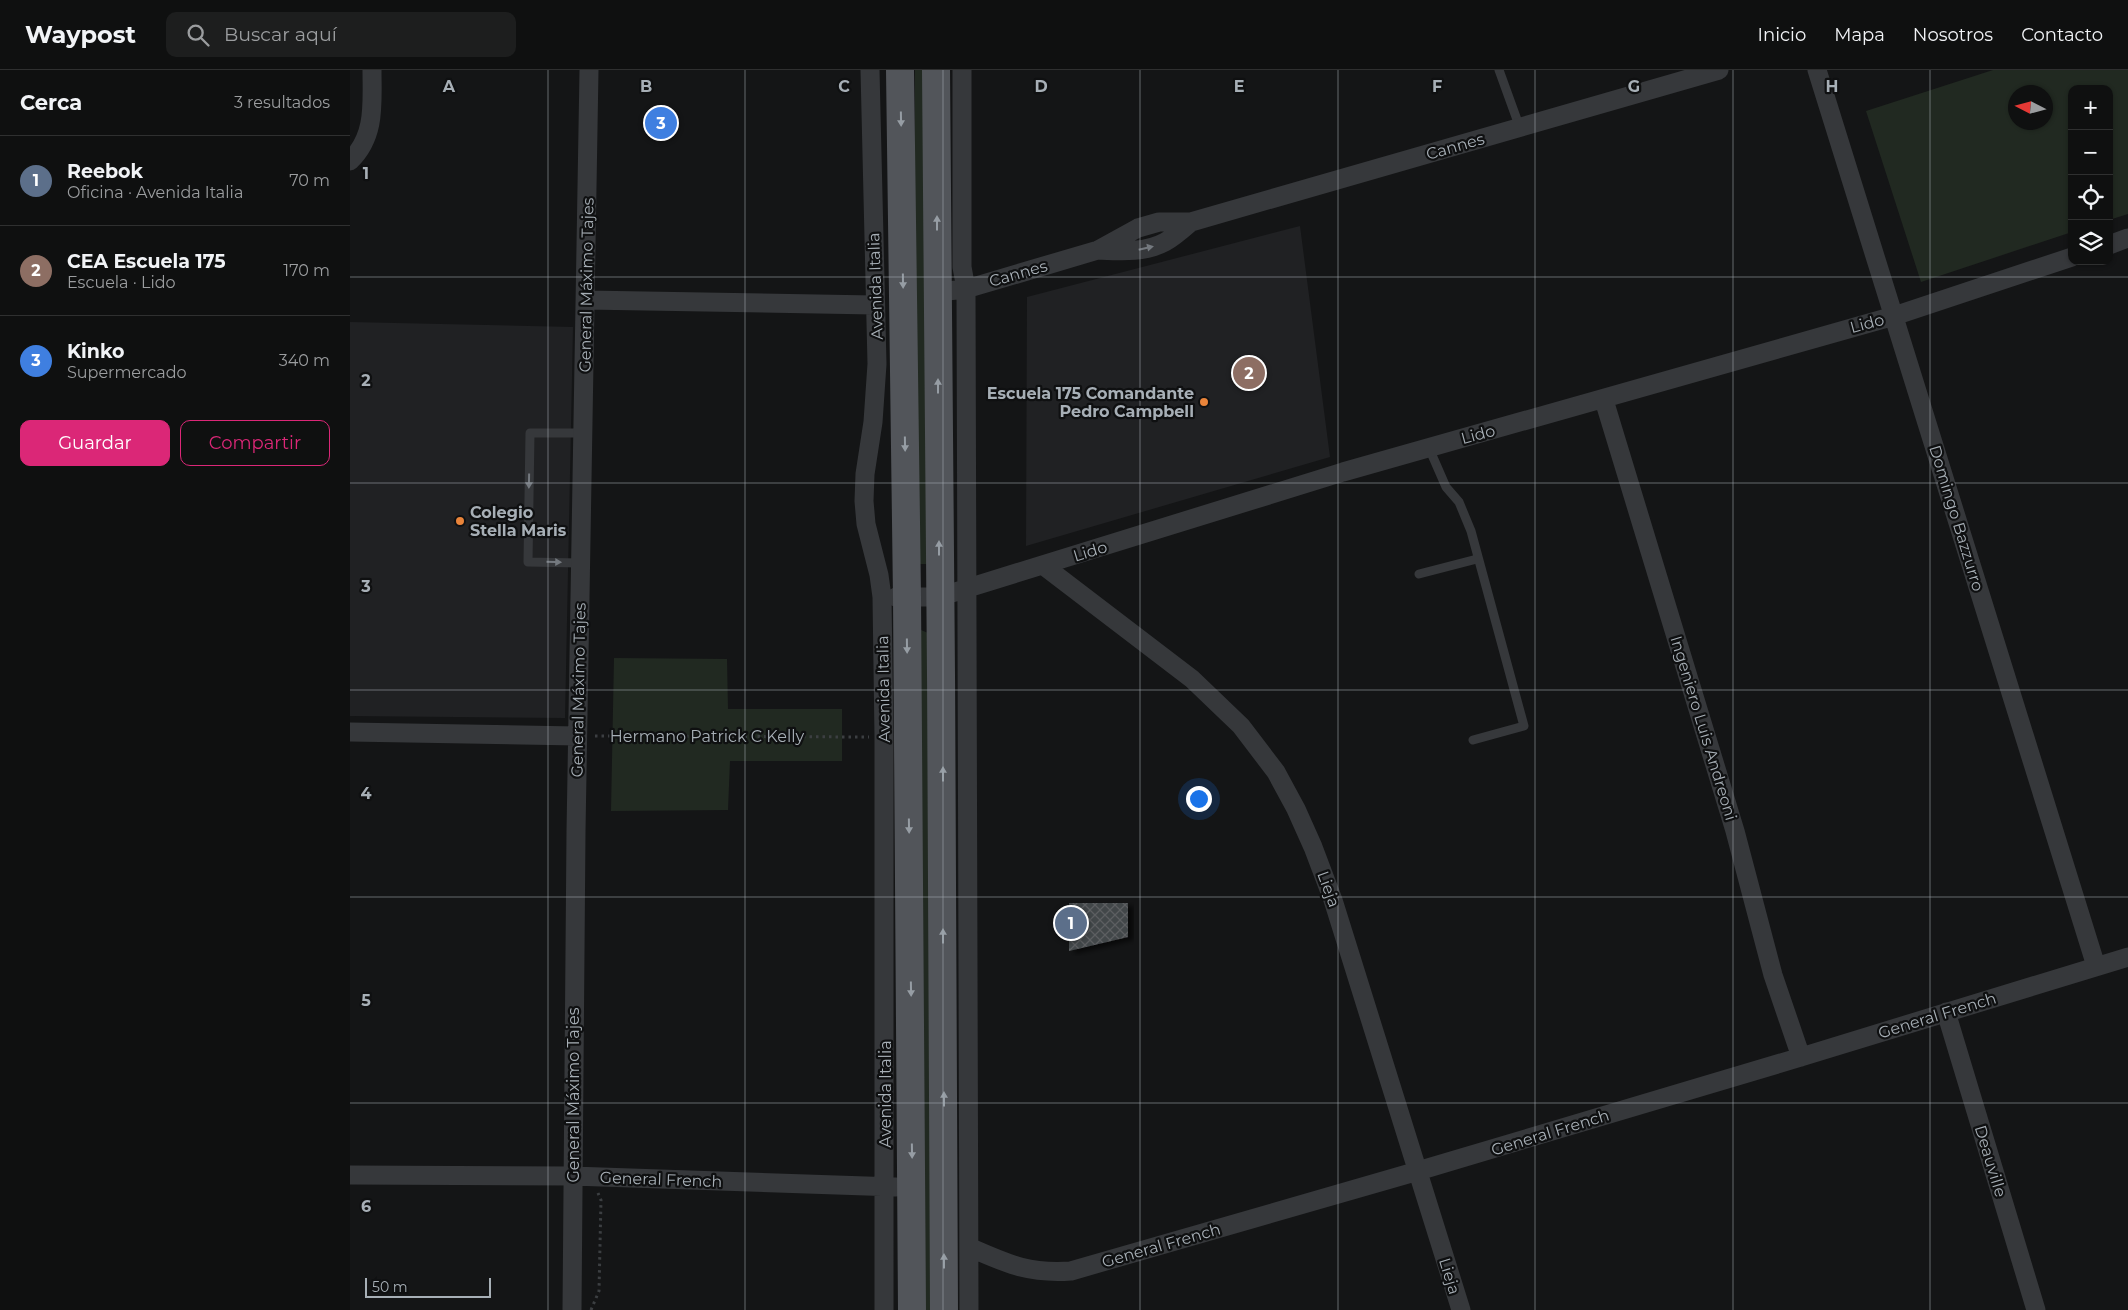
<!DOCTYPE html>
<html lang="es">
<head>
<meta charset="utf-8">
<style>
	:root { --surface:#0f1010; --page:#1d1e1e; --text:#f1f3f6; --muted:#9b9d9f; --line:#2f3030; --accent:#db2777 }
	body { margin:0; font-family:Montserrat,sans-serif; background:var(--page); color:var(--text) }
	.controls { position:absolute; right:15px; top:15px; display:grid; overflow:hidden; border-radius:10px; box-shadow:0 1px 4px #0004 }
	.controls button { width:45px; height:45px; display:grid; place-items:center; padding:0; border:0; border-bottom:1px solid var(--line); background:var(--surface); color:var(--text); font:25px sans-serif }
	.compass { position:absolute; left:1658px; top:15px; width:45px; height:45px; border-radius:50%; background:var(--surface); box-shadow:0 1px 4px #0004; rotate:276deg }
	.scale { position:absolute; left:15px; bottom:12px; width:126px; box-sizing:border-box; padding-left:5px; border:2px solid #a7afb6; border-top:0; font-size:14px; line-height:18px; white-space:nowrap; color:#a7afb6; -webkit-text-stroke:4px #0f1011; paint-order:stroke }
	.you { position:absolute; left:848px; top:728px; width:18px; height:18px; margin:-12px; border:4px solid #fff; border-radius:50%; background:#1a73e8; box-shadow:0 0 0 8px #1a73e833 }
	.badge { display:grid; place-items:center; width:32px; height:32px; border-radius:50%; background:var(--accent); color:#fff; font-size:16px; font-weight:700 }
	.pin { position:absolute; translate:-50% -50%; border:2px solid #fff; box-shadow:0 1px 5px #0006 }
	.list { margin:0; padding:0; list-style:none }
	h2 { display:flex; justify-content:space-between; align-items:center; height:65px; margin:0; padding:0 20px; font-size:21px }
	h2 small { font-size:16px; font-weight:400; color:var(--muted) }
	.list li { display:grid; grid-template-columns:32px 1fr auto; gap:15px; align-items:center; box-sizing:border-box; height:90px; padding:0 20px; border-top:1px solid var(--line) }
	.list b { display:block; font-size:19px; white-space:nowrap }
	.list p { margin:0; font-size:16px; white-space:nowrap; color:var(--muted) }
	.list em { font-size:16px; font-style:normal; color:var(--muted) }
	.actions { display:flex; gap:10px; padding:15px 20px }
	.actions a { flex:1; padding:11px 0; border:1px solid var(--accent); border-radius:10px; text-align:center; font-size:18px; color:var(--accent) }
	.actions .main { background:var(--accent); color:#fff }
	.icon { flex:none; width:28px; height:28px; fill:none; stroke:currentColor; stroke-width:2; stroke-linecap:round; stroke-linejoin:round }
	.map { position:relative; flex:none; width:1778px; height:1240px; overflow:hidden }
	header { display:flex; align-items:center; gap:30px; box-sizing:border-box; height:70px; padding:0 25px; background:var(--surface); border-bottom:1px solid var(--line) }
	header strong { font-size:24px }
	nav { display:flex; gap:28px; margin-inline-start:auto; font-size:18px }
	.search { width:350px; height:45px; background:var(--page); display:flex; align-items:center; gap:12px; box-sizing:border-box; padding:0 18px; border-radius:10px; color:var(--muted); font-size:19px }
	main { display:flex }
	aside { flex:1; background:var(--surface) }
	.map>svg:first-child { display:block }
	.built { fill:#202123 }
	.green { fill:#212921; fill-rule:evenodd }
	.building { fill:url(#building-cross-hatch); filter:url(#shadow) }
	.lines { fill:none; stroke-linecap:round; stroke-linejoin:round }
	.path { stroke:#3c3f42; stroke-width:3; stroke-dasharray:2.5 4; stroke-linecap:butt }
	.service { stroke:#36383b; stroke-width:9 }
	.minor { stroke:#36383b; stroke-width:19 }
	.primary { stroke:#52555a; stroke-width:28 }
	.oneway { fill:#969da4 }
	.oneway2 { fill:#74797f }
	.grid { fill:none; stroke:#a7afb6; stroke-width:1; stroke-opacity:0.55 }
	.poi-dot { fill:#e9843a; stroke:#0f1011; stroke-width:2 }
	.labels { text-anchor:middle; stroke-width:4.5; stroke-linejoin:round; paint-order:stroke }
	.street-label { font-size:16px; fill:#a7afb6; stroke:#0f1011 }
	.poi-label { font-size:16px; font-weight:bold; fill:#a7afb6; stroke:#0f1011; text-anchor:end }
	.grid-label { font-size:16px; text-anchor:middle; font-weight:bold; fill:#a7afb6; stroke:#0f1011; stroke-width:4.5; stroke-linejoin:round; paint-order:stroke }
</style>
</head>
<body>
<header>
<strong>Waypost</strong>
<div class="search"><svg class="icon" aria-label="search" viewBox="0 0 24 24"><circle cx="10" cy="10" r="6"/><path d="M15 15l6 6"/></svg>Buscar aquí</div>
<nav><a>Inicio</a><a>Mapa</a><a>Nosotros</a><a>Contacto</a></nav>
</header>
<main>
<aside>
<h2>Cerca<small>3 resultados</small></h2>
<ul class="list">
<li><span class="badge" style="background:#5c6f8a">1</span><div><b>Reebok</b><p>Oficina · Avenida Italia</p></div><em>70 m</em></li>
<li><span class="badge" style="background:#8d6e63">2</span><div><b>CEA Escuela 175</b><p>Escuela · Lido</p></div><em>170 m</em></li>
<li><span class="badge" style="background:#3f7fe0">3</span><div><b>Kinko</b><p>Supermercado</p></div><em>340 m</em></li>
</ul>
<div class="actions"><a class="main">Guardar</a><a>Compartir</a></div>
</aside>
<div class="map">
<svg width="1778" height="1240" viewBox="0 0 1778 1240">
	<defs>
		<pattern id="building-cross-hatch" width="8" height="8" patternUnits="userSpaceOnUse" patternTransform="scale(1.25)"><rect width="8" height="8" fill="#434649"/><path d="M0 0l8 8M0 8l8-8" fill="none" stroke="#5b5e61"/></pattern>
		<filter id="shadow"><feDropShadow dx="5.5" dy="3" stdDeviation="2.5" flood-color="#0009"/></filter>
	</defs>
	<rect width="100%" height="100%" fill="#141516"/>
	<!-- built -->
	<path class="built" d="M 950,156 L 980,387 L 676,476 L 677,227 Z
		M 0,252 L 223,257 L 215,648 L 0,646 Z"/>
	<!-- green -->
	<path class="green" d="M 565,0 L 580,0 L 579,494 L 567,494 L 564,257 Z
		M 1643,0 L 1778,0 L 1778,144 L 1759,150 L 1759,19 L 1722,19 L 1722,162 L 1571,212 L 1516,41 ZM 1696,22 L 1696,52 L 1666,52 L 1666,22 Z
		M 571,560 L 578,563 L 582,1240 L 569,1240 L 568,561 Z
		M 264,588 L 377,589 L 378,639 L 492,639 L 492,691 L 380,691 L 378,740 L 261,741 Z"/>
	<!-- building -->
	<path class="building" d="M 719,833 L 778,833 L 778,867 L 719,881 Z"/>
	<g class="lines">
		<!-- path -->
		<path class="path" d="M 245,666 L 519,667
			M 241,1240 L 249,1221 L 251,1130 L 248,1123"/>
		<!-- service -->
		<path class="service" d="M 1149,0 L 1170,58
			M 1079,378 L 1096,417 L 1109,432 L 1121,461 L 1174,656 L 1123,670
			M 230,493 L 178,492 L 180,363 L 233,363
			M 1069,504 L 1127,489"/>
		<!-- minor -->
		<path class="minor" d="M 520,0 L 527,294 L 523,352 L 515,404 L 514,431 L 516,454 L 529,505 L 532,527 L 534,667 L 534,1240
			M 612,0 L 612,197 L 616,219 L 619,1240
			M 1467,0 L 1746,896
			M 0,91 C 26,66 22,33 22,0
			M 1759,175 L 1778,168
			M 748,180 C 770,181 795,183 815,172 C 824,167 833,159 841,152
			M 588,222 L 616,219 L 748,180 L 788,158 L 809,152 L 841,152 L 1369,0
			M 236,230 L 524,235
			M 1254,330 L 1385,761 L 1423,905 L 1451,987
			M 694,496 L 842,609 L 891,656 L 926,702 L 946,739 L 963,777 L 983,830 L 1111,1240
			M 546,527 L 589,527 L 993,402 L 1544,246 L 1722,187
			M 0,662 L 227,666
			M 1596,942 L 1686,1240
			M 0,1105 L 222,1106 L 546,1117
			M 619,1177 C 658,1194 678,1204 721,1201 L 1068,1101 L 1451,987 L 1778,887
			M 222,1240 L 226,762 L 239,0"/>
		<!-- primary -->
		<path class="primary" d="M 550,0 L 557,527 L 562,1240
			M 586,0 C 589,413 594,827 594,1240"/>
	</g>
	<!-- one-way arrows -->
	<defs><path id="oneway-solid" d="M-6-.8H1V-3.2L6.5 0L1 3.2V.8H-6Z" transform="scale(1.25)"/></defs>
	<g class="oneway">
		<use href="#oneway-solid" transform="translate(551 49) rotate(89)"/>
		<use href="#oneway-solid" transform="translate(587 153) rotate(-90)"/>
		<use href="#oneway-solid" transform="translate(553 211) rotate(89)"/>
		<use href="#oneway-solid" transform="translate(588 316) rotate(-90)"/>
		<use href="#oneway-solid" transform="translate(555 374) rotate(89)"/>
		<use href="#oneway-solid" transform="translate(589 478) rotate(-90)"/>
		<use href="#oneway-solid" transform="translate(557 576) rotate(89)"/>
		<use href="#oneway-solid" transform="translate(593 704) rotate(-90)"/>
		<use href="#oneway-solid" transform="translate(559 756) rotate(89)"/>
		<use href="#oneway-solid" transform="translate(593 866) rotate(-90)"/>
		<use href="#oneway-solid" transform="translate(561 919) rotate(89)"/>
		<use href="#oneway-solid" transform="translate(594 1029) rotate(-90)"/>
		<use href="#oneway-solid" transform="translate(562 1081) rotate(89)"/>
		<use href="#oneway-solid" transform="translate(594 1191) rotate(-90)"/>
	</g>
	<g class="oneway2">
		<use href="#oneway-solid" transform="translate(796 178) rotate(-13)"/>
		<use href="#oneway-solid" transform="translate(179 411) rotate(91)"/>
		<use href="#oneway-solid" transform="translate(204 492) rotate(1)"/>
	</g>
	<!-- grid -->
	<path class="grid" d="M 198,0 L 198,1240M 395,0 L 395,1240M 593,0 L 593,1240M 790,0 L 790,1240M 988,0 L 988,1240M 1185,0 L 1185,1240M 1383,0 L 1383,1240M 1580,0 L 1580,1240M 0,207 L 1778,207M 0,413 L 1778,413M 0,620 L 1778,620M 0,827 L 1778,827M 0,1033 L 1778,1033"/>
	<!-- markers -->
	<g class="poi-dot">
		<circle cx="854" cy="332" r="5"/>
		<circle cx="110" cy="451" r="5"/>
	</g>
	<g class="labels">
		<!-- street labels -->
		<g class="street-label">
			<text transform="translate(1105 76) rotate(-16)" y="6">Cannes</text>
			<text transform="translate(668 203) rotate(-16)" y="6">Cannes</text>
			<text transform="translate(236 215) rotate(-89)" y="6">General Máximo Tajes</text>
			<text transform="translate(525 216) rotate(-92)" y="6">Avenida Italia</text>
			<text transform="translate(1517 253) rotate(-15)" y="6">Lido</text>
			<text transform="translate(1128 364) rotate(-15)" y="6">Lido</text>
			<text transform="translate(1607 448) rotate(73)" y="6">Domingo Bazzurro</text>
			<text transform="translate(740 481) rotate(-17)" y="6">Lido</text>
			<text transform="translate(533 619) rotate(-91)" y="6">Avenida Italia</text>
			<text transform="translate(228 620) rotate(-89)" y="6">General Máximo Tajes</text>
			<text transform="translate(1354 658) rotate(73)" y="6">Ingeniero Luis Andreoni</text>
			<text x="357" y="672">Hermano Patrick C Kelly</text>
			<text transform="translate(979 819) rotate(70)" y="6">Lieja</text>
			<text transform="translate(1587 945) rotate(-17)" y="6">General French</text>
			<text transform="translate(535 1024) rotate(-90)" y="6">Avenida Italia</text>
			<text transform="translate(223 1025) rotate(-90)" y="6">General Máximo Tajes</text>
			<text transform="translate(1200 1062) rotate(-17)" y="6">General French</text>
			<text transform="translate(1641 1091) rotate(73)" y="6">Deauville</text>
			<text transform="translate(311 1109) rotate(2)" y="6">General French</text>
			<text transform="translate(811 1175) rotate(-16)" y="6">General French</text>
			<text transform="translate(1100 1206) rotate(73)" y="6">Lieja</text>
		</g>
		<!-- poi labels -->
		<g class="poi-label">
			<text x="844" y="329">Escuela 175 Comandante<tspan x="844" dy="18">Pedro Campbell</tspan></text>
			<text x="120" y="448" text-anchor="start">Colegio<tspan x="120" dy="18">Stella Maris</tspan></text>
		</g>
	</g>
	<g class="grid-label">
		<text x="99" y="22">A</text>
		<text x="296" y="22">B</text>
		<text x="494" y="22">C</text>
		<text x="691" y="22">D</text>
		<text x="889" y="22">E</text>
		<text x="1087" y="22">F</text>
		<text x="1284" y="22">G</text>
		<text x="1482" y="22">H</text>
		<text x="16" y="109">1</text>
		<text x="16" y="316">2</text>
		<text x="16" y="522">3</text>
		<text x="16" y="729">4</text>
		<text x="16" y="936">5</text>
		<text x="16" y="1142">6</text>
	</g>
</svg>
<div class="controls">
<button>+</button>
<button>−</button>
<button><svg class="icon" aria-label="locate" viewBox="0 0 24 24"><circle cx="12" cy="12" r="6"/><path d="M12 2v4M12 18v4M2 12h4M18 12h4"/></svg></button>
<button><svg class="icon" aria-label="layers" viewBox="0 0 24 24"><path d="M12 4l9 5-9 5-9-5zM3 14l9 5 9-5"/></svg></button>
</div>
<svg class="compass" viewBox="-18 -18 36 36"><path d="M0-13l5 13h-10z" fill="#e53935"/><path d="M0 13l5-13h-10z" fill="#9b9d9f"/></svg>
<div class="scale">50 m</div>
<div class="you"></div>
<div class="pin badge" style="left:721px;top:853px;background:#5c6f8a">1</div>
<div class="pin badge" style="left:899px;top:303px;background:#8d6e63">2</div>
<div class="pin badge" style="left:311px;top:53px;background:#3f7fe0">3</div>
</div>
</main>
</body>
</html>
